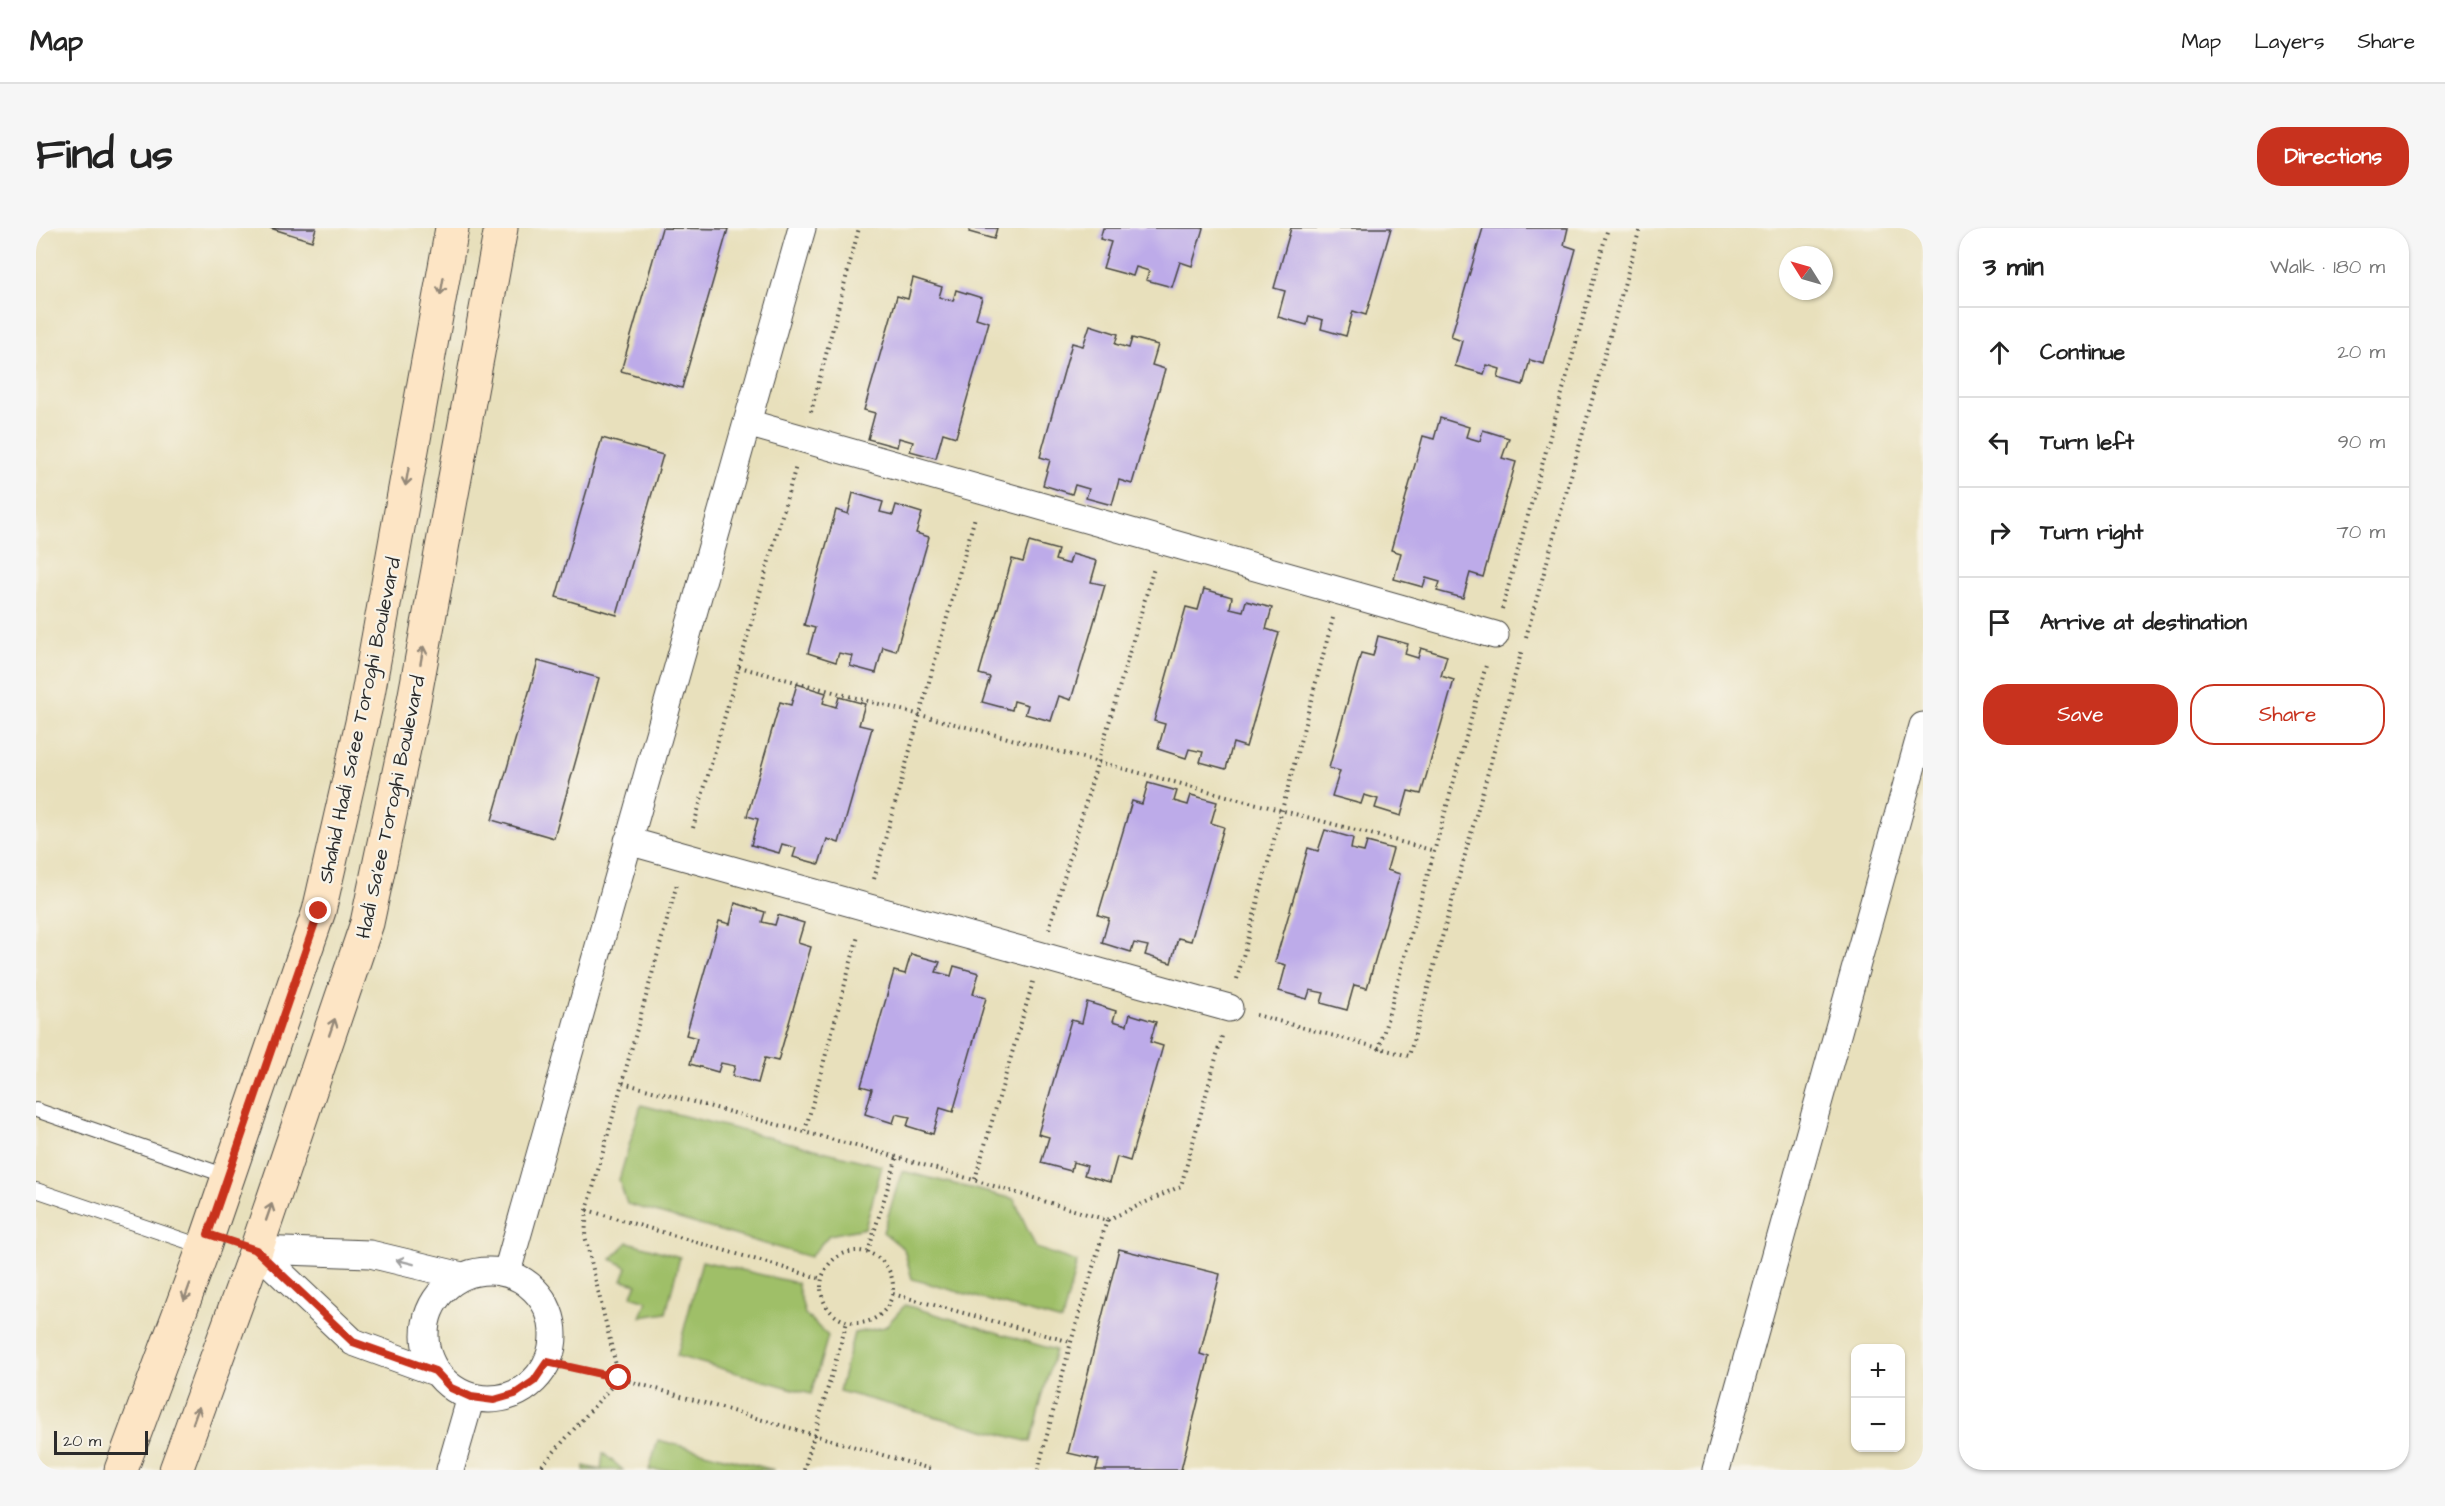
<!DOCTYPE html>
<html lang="en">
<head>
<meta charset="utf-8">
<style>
	:root { --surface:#fff; --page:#f6f6f6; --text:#222; --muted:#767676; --line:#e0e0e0; --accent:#c8321e }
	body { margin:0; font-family:"Architects Daughter",sans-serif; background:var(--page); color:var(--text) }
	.controls { position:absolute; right:18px; bottom:18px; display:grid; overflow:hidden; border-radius:12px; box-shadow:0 2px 4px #0004 }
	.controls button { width:54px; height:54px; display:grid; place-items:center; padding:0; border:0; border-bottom:2px solid var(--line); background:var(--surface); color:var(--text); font:30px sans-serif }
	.compass { position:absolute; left:1743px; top:18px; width:54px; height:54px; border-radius:50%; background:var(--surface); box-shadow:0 2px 4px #0004; rotate:307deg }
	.scale { position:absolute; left:18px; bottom:15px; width:94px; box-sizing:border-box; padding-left:6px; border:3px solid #2b2b2b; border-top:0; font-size:16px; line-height:21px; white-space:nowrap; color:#2b2b2b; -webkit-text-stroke:4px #f7f3e8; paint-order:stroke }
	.stop { position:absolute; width:18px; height:18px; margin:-14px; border:4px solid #c8321e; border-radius:50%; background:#fff }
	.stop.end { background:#c8321e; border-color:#fff; box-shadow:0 2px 6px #0008 }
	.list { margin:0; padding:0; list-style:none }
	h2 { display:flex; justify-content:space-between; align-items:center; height:78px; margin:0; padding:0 24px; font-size:26px }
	h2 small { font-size:20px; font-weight:400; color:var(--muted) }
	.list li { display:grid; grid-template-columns:39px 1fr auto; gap:18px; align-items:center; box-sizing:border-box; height:90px; padding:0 24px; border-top:2px solid var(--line) }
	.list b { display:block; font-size:22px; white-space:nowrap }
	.list em { font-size:20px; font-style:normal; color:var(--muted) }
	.actions { display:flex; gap:12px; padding:18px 24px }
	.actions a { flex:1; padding:14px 0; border:2px solid var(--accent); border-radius:24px; text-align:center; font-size:21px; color:var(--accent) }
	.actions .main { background:var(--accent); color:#fff }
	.icon { flex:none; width:33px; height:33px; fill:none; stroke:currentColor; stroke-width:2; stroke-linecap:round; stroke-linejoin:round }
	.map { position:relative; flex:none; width:1887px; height:1242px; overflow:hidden; border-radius:24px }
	header { display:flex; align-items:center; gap:36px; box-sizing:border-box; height:84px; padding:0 30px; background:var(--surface); border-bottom:2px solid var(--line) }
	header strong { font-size:28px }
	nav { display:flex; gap:33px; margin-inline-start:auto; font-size:21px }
	.intro { display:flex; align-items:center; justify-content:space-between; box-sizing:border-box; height:144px; padding:0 36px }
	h1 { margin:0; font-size:42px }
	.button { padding:15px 27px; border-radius:24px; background:var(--accent); color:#fff; font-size:21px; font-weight:700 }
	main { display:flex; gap:36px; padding:0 36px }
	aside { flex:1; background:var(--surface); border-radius:24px; box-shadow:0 2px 4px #0004 }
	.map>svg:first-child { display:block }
	.grass { fill:#9fbf68; stroke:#65754a; stroke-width:1.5 }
	.building { fill:#bdabe9 }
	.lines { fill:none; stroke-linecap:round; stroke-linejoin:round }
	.lane-casing { stroke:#474641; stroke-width:16 }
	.street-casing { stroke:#474641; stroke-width:29 }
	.secondary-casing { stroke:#474641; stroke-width:35 }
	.path { stroke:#474641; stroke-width:4; stroke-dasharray:1.5 4.5; stroke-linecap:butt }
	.lane { stroke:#fff; stroke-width:14 }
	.street { stroke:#fff; stroke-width:27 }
	.secondary { stroke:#fde5c5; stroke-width:33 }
	.oneway { stroke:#948878 }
	.oneway2 { stroke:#a0a0a0 }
	.route { stroke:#c8321e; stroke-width:8 }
	.labels { text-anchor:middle; stroke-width:4.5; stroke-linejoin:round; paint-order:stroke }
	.street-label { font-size:20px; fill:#2b2b2b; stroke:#f7f3e8 }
</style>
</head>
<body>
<header>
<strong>Map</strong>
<nav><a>Map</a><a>Layers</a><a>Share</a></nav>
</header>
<div class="intro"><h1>Find us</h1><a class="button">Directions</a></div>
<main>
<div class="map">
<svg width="1887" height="1242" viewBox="0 0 1887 1242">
	<rect width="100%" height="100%" fill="#f7f3e8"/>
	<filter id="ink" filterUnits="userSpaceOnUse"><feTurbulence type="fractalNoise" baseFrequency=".0167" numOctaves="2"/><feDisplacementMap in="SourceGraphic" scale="12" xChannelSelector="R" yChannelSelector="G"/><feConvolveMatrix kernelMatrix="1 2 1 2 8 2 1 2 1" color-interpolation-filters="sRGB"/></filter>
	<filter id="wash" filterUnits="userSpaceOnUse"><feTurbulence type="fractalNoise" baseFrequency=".008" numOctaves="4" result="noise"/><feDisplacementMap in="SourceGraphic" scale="24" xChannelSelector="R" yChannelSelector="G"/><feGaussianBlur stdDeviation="1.35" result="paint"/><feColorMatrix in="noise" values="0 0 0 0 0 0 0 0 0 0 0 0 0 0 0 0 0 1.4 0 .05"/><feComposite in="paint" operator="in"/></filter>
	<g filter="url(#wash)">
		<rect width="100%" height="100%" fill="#e8e0bc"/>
		<!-- grass -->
		<path class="grass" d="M 605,877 L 846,938 L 829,1000 L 793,1007 L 774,1029 L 591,976 L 583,952 Z
			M 866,943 L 978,971 L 1000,1020 L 1041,1034 L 1026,1093 L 876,1051 L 868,1021 L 847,1004 Z
			M 592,1014 L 644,1029 L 630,1085 L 605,1089 L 611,1073 L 595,1068 L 601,1056 L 586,1052 L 591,1039 L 575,1031 Z
			M 666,1033 L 761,1055 L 769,1086 L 792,1108 L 775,1166 L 641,1128 Z
			M 869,1077 L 1019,1122 L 994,1214 L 803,1163 L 818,1105 L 849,1099 Z
			M 622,1212 L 738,1242 L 613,1242 Z
			M 567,1225 L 587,1242 L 548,1242 L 548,1238 L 565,1242 Z"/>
		<g id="blocks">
			<!-- building -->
			<path class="building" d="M 234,0 L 280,0 L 276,13 Z
				M 626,0 L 692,1 L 646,160 L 585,143 Z
				M 934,0 L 961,0 L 958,11 L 933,4 Z
				M 1067,0 L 1167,0 L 1156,38 L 1144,34 L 1136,59 L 1110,52 L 1113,43 L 1100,39 L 1097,48 L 1067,40 L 1075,14 L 1064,11 Z
				M 1255,0 L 1355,0 L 1330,87 L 1317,83 L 1310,108 L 1285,101 L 1287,92 L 1273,88 L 1271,97 L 1242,89 L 1249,63 L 1238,60 Z
				M 1447,0 L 1532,0 L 1528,17 L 1540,21 L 1508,136 L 1494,132 L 1487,157 L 1462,150 L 1464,141 L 1451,137 L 1448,146 L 1419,138 L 1426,113 L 1415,109 Z
				M 877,50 L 906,59 L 903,69 L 917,73 L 920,62 L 946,70 L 940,90 L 953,94 L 920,209 L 907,205 L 900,230 L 874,223 L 877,214 L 863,210 L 861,219 L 832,211 L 839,185 L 828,182 L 861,68 L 872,71 Z
				M 1054,97 L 1082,106 L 1079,116 L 1093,120 L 1096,110 L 1122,117 L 1116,137 L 1129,141 L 1096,256 L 1083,252 L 1076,277 L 1050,270 L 1053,261 L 1039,257 L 1036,266 L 1007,257 L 1014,232 L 1004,229 L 1036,115 L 1047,118 Z
				M 1404,190 L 1433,199 L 1430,209 L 1444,213 L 1447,202 L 1473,210 L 1466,230 L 1480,234 L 1447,349 L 1434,345 L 1427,370 L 1401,363 L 1404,354 L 1390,350 L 1387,359 L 1358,351 L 1365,325 L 1355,322 L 1387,208 L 1398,211 Z
				M 566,210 L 627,227 L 581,387 L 520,369 Z
				M 817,265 L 847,274 L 844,284 L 857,287 L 860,277 L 886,285 L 880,305 L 893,309 L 860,423 L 847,419 L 840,445 L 814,438 L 817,428 L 803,425 L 800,434 L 772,425 L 779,400 L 768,397 L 800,282 L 812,286 Z
				M 993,314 L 1022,322 L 1019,332 L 1033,336 L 1036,326 L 1061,333 L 1055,354 L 1069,357 L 1035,472 L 1023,468 L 1015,493 L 989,486 L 992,477 L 978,473 L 976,482 L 946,474 L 954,449 L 943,446 L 976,331 L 987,334 Z
				M 1168,361 L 1196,369 L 1194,380 L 1207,383 L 1210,373 L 1236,380 L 1230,401 L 1243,405 L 1210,519 L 1197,515 L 1190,541 L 1164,534 L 1167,524 L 1153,521 L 1150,530 L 1122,521 L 1129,496 L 1118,493 L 1150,379 L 1162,382 Z
				M 1342,408 L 1372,416 L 1369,426 L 1382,430 L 1385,420 L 1411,428 L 1405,448 L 1418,452 L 1385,566 L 1372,563 L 1365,588 L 1339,580 L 1342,571 L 1328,567 L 1325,576 L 1296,568 L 1304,543 L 1293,540 L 1325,425 L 1337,428 Z
				M 502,433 L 563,450 L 518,610 L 456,592 Z
				M 761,456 L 790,465 L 787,475 L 800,479 L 803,469 L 829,476 L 823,497 L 836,500 L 803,615 L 791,611 L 783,636 L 757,629 L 760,620 L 746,616 L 743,625 L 715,617 L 722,591 L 711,588 L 744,474 L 755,477 Z
				M 1112,555 L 1141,563 L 1138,573 L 1152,577 L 1155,567 L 1181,574 L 1175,595 L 1188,599 L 1155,713 L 1142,710 L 1135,735 L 1109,727 L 1112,718 L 1098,715 L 1095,724 L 1066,715 L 1073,690 L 1062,687 L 1096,573 L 1106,576 Z
				M 1289,602 L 1317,610 L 1315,621 L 1328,624 L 1331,614 L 1357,621 L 1351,642 L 1364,646 L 1331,760 L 1318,757 L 1311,782 L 1285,775 L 1288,765 L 1274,762 L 1271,771 L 1243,763 L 1250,737 L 1239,734 L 1272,620 L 1282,623 Z
				M 699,675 L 729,684 L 726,694 L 739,697 L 742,687 L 768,695 L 762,715 L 775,719 L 742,833 L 729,830 L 722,855 L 696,848 L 699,838 L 685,835 L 682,844 L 654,836 L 661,810 L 650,807 L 683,693 L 694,696 Z
				M 875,726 L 904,734 L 900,744 L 915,748 L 918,738 L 943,745 L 937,766 L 950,770 L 917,884 L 904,880 L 897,906 L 871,898 L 874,889 L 860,886 L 857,895 L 829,886 L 836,861 L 825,858 L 858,743 L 869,746 Z
				M 1051,774 L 1080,783 L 1077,793 L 1091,797 L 1094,786 L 1120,794 L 1114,814 L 1127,818 L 1094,933 L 1081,929 L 1074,954 L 1048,947 L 1051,938 L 1037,934 L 1035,943 L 1005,935 L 1013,909 L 1002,906 L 1035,792 L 1046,795 Z
				M 1083,1021 L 1184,1046 L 1164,1126 L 1173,1129 L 1145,1242 L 1060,1242 L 1063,1232 L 1032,1225 Z"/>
		</g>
	</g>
	<g filter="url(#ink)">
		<use href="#blocks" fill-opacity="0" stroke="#474641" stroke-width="1.5"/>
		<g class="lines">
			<defs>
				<path id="lane" d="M 0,882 L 191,948
					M 0,962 L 168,1019"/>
				<path id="street" d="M 711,195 L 1459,407
					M 592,613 L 1193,780
					M 220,1022 L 317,1114 L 399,1144
					M 220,1022 L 334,1026 L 426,1048
					M389 1107a64 64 0 1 1 128 0a64 64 0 1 1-128 0Z
					M 471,1044 L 766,0
					M 414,1242 L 435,1169
					M 1680,1242 L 1887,498"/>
				<path id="secondary" d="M 85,1242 L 168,1019 L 283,683 L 330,477 L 416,0
					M 140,1242 L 220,1022 L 331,695 L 376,483 L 465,0"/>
			</defs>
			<!-- lane casing -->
			<use href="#lane" class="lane-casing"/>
			<!-- street casing -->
			<use href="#street" class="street-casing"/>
			<!-- secondary casing -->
			<use href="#secondary" class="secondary-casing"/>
			<!-- path -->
			<path class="path" d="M 775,184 L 823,0
				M 1466,381 L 1572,0
				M 1490,409 L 1604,0
				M 703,439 L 1399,623
				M 657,600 L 760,238
				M 838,651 L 939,289
				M 1013,701 L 1118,340
				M 1201,751 L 1297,390
				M 1220,787 L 1373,828 L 1486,422
				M 1343,821 L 1451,434
				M 587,855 L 861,929 L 1071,992 L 1145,958 L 1186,808
				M 769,903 L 822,708
				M 939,951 L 997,754
				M 551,982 L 786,1051
				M785 1059a36 36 0 1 1 72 0a36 36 0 1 1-72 0Z
				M 832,1024 L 861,929
				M 857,1066 L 1035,1114
				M 511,1134 L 583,1150 L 898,1242
				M 502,1242 L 583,1150 L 549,1008 L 551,982 L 641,656
				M 768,1242 L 811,1094
				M 1002,1242 L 1035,1114 L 1071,992"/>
			<!-- lane -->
			<use href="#lane" class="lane"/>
			<!-- street -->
			<use href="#street" class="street"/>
			<!-- secondary -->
			<use href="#secondary" class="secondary"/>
		</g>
		<!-- one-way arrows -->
		<defs><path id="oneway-shaft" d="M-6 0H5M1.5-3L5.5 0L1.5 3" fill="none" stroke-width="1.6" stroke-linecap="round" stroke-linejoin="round" transform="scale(1.5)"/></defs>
		<g class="oneway">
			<use href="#oneway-shaft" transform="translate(406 58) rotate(100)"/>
			<use href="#oneway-shaft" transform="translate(371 249) rotate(100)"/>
			<use href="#oneway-shaft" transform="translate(386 427) rotate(-80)"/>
			<use href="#oneway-shaft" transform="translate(296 799) rotate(-71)"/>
			<use href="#oneway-shaft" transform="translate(233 984) rotate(-71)"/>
			<use href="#oneway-shaft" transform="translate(151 1064) rotate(110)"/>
			<use href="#oneway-shaft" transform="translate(160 1187) rotate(-70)"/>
		</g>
		<use class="oneway2" href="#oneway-shaft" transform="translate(369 1034) rotate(-166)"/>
	</g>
	<g class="lines" filter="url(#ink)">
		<!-- route -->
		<path class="route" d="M 283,683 L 172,1006 L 220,1022 L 317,1114 L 399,1143 L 415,1160 L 435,1169 L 458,1172 L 479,1166 L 498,1153 L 511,1134 L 583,1150"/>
	</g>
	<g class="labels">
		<!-- street labels -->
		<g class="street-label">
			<text transform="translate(323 492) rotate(-78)" y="7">Shahid Hadi Sa'ee Toroghi Boulevard</text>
			<text transform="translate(354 579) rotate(-78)" y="7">Hadi Sa'ee Toroghi Boulevard</text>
		</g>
	</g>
</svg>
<div class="controls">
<button>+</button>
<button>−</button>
</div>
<svg class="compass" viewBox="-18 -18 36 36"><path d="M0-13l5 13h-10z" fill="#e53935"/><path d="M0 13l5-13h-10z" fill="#767676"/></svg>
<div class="scale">20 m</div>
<div class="stop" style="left:583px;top:1150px"></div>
<div class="stop end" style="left:283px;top:683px"></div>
</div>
<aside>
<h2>3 min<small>Walk · 180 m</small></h2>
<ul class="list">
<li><svg class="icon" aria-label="ahead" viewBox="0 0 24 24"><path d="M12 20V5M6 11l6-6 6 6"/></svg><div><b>Continue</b></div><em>20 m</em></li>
<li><svg class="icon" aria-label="left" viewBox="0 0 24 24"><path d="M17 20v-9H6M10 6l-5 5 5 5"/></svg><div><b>Turn left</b></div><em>90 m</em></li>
<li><svg class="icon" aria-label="right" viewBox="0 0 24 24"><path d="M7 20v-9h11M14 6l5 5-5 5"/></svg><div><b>Turn right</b></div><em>70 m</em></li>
<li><svg class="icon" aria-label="arrive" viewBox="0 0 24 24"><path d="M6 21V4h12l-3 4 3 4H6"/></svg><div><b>Arrive at destination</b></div></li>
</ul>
<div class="actions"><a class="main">Save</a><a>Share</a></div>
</aside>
</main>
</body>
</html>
